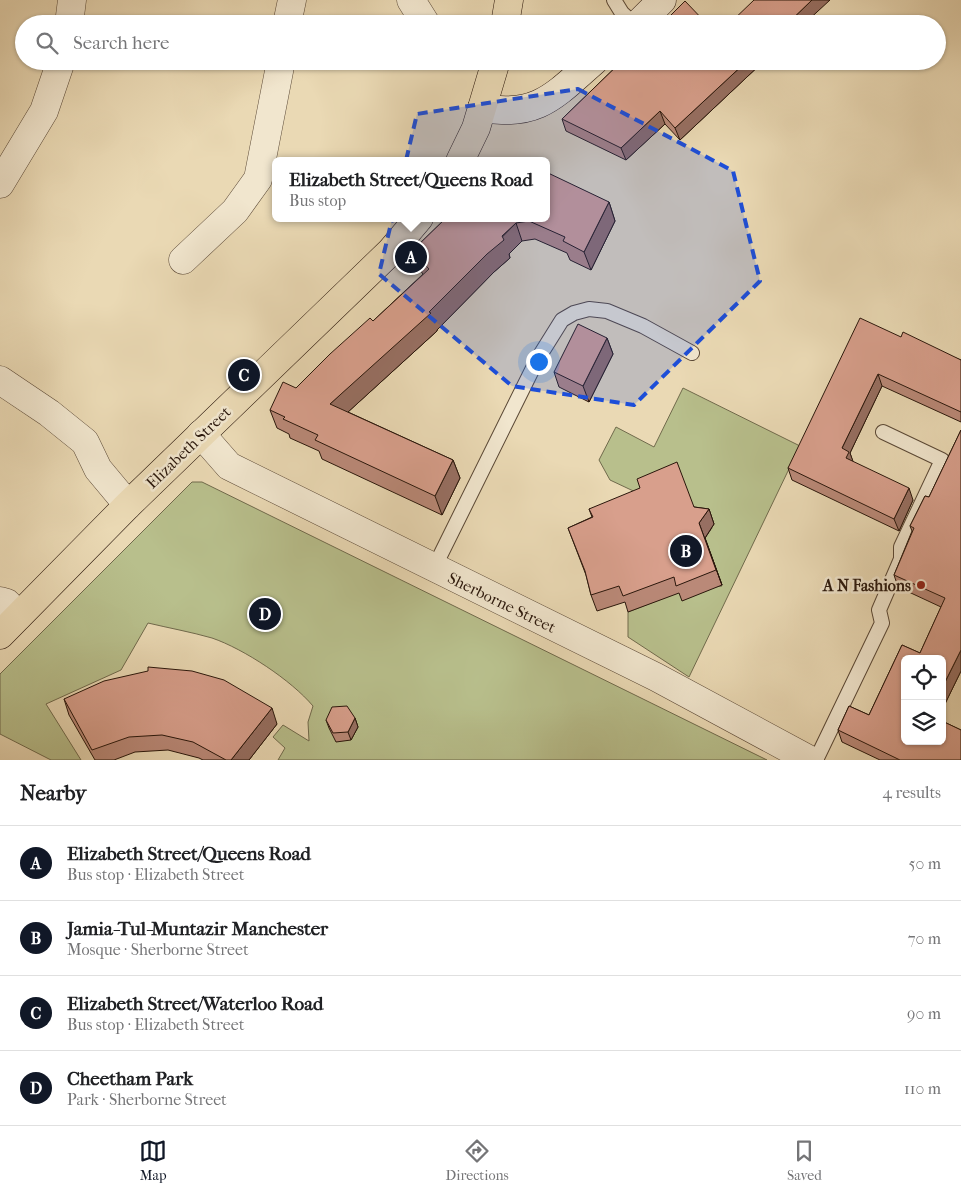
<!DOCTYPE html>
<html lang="en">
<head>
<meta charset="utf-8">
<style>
	:root { --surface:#fff; --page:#f2f2f2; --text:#202124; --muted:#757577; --line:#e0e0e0; --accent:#111827 }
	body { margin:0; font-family:"IM FELL French Canon",serif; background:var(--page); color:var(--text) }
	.controls { position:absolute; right:15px; bottom:15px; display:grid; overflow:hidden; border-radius:8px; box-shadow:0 1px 4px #0004 }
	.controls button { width:45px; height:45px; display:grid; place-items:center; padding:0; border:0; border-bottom:1px solid var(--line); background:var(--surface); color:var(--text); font:25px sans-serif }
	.you { position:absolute; left:538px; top:361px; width:18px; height:18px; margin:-12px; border:4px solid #fff; border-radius:50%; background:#1a73e8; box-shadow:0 0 0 8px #1a73e833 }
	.badge { display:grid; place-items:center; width:32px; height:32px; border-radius:50%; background:var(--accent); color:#fff; font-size:16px; font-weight:700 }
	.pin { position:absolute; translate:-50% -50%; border:2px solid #fff; box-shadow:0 1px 5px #0006 }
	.popup { position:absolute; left:272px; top:157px; width:278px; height:65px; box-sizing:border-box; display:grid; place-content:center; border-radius:8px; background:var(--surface); filter:drop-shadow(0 1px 4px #0005); font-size:16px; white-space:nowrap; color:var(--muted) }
	.popup b { font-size:19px; color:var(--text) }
	.popup::after { content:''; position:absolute; left:50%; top:100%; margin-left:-10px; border:10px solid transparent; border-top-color:var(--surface) }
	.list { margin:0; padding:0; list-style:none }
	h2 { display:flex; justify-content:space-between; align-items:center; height:65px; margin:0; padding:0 20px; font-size:21px }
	h2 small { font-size:16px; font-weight:400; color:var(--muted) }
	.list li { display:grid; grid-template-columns:32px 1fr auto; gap:15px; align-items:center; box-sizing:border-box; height:75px; padding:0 20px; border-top:1px solid var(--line) }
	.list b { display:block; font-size:19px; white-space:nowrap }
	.list p { margin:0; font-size:16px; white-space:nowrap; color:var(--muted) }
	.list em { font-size:16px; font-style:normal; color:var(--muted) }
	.icon { flex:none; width:28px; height:28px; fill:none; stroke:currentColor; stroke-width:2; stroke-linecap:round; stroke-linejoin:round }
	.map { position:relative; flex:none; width:961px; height:760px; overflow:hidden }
	.search { position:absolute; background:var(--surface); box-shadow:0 1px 4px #0004; left:15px; right:15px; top:15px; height:55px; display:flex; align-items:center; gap:12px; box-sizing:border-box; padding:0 18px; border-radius:28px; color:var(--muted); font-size:19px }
	.sheet { height:365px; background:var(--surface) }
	nav { display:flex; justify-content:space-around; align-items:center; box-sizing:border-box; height:70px; border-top:1px solid var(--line); background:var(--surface); font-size:14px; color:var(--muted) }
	nav a { display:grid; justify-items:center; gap:2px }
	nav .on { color:var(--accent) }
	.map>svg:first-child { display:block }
	.green { fill:#b8bf8c; stroke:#706a4c }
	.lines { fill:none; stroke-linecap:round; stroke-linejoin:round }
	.lane-casing { stroke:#594735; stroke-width:16 }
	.street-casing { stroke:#594735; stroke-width:29 }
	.secondary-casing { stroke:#29160b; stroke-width:29 }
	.highway-casing { stroke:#29160b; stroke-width:29 }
	.lane { stroke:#f1e6ce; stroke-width:14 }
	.street { stroke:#f1e6ce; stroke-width:28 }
	.secondary { stroke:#f1e6ce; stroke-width:28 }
	.highway { stroke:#ead9b4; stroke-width:28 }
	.wall { fill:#ba8978; stroke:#29160b }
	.shaded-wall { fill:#976f62; stroke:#29160b }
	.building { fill:#d89f8c; stroke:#29160b }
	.marked { fill:#1d4ed8; fill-opacity:0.2; stroke:#1d4ed8; stroke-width:4; stroke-dasharray:10 6; stroke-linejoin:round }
	.poi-dot { fill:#8f2418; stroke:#f1e6ce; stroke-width:2 }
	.labels { text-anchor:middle; stroke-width:5; stroke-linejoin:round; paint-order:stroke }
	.street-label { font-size:16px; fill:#29160b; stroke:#f1e6ce }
	.poi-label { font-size:16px; font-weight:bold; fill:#29160b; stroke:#f1e6ce; text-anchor:end }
</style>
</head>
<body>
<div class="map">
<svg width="961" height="760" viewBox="0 0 961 760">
	<rect width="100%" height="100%" fill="#ead9b4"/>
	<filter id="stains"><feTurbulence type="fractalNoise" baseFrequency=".004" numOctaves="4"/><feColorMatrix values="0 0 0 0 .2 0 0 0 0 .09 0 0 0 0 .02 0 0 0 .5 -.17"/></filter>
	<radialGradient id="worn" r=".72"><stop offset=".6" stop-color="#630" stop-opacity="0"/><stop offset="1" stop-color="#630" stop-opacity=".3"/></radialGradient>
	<!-- green -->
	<path class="green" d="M 683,388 L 800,446 L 689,677 L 628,637 L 628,612 L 679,592 L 722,586 L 705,538 L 712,528 L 610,480 L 599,460 L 616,427 L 654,447 Z
		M 192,482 L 202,482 L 767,760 L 278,760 L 285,748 L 273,737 L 283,725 L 309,741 L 308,722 L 313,706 C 291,680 244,649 212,638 C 191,632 169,628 148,623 L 121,670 L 46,704 L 81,760 L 51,760 L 0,734 L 0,674 Z"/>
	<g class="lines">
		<defs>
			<path id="lane" d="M 614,0 L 622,13 L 634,24
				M 434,568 L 537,360 L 562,320 L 574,313 L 589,309 L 607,311 L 643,326 L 692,353
				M 816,760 L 882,623 L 879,610 L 901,559 L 901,547 L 942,460 L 883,432"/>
			<path id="street" d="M 411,0 L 426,24
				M 69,24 L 72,0
				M 287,24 L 292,0
				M 0,184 L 44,111 L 61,61
				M 183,260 L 235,211 L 258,179 L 281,61
				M 0,380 L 49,413 L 85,442 L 98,469 L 128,505
				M 201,434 L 229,466 L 656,677 L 810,760
				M 0,601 L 7,603 L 18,616"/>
			<path id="secondary" d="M 638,24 L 662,0
				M 482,108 C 538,118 555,95 594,61"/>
			<path id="highway" d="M 505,24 L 509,0
				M 460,161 L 476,128 L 496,61
				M 0,635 L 128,505 L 391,251 L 419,218"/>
		</defs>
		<!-- lane casing -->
		<use href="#lane" class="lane-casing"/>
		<!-- street casing -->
		<use href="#street" class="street-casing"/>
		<!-- secondary casing -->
		<use href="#secondary" class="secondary-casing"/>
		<!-- highway casing -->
		<use href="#highway" class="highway-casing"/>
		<!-- lane -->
		<use href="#lane" class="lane"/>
		<!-- street -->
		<use href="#street" class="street"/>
		<!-- secondary -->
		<use href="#secondary" class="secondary"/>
		<!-- highway -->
		<use href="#highway" class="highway"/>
	</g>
	<!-- wall -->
	<path class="wall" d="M 622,61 L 764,61 L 680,140 L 665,124 L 626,160 L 566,131 L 562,119 Z
		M 609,202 L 615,221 L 591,270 L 570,260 L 567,253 L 535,239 L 522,241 L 509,254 L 510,258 L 494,272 L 437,330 L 437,331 L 348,412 L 453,460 L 460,478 L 442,515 L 322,459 L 319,451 L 290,438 L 289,434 L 277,428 L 270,410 L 296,388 L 373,321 L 423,274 L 419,269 L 412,251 L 446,218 Z
		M 901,337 L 961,360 L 961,422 L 882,386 L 850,453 L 853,462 L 913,500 L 899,531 L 792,480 L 788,468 Z
		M 607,338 L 613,354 L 589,402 L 559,387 L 554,372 Z
		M 961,430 L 961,671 L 942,710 L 942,659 L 905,659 L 905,741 L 942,741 L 942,721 L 961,730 L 961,760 L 880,760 L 842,742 L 838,730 L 849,706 L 869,715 L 902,645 L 920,653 L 941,607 L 898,587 L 894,575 L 912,531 L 910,526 L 925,496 L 929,497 Z
		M 694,507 L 709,509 L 714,524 L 705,538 L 722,585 L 682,601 L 679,593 L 628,612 L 625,602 L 597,611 L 591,595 L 586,575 L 568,528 L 592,517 L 589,509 Z
		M 64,699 L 277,724 L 249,760 L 203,760 L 199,758 L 168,750 L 135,752 L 114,760 L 95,760 L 69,715 Z
		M 355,718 L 358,727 L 351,740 L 336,742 L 329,728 L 326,720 Z"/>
	<!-- shaded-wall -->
	<path class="shaded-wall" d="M 812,0 L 830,0 L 804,24 L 787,24 Z
		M 747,61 L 764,61 L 680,140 L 675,128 Z
		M 660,111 L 665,124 L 626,160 L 621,148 Z
		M 609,202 L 615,221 L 591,270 L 584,252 Z
		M 516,223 L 522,241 L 509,254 L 510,258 L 494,272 L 437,330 L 437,331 L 336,423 L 330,404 L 429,312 Z
		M 607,338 L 613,354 L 589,402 L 583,386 Z
		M 878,374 L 882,386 L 850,453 L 854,464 L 850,471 L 842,448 Z
		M 453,460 L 460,478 L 442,515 L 435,496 Z
		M 909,488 L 913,500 L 899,531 L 894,519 Z
		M 709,509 L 714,524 L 705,538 L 722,585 L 699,523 Z
		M 961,650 L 961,671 L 942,710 L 942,688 Z
		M 272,708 L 277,724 L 249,760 L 231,760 Z
		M 355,718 L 358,727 L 351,740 L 348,732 Z"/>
	<!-- building -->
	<path class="building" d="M 754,0 L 812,0 L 787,24 L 729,24 Z
		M 685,1 L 707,24 L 662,24 Z
		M 622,61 L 747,61 L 675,128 L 660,111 L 621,148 L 562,119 Z
		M 546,172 L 609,202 L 584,252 L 563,241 L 565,237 L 529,221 L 516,223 L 502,236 L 504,240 L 487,254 L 429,312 L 431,313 L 330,404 L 453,460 L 435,496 L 315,440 L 318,435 L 283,419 L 285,417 L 270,410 L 283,382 L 296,388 L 330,354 L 370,318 L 373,321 L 429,269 L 412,251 L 446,218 L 546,218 Z
		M 860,318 L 901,337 L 903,332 L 961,360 L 961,412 L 878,374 L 842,448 L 849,452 L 846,458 L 909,488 L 894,519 L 788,468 Z
		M 578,324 L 607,338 L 583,386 L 554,372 Z
		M 961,430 L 961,650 L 942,688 L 942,659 L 905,659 L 905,741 L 942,741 L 942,721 L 961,730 L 961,760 L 900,760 L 838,730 L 849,706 L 869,715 L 902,645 L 920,653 L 945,598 L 894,575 L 914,528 L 910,526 L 925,496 L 929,497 Z
		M 677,462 L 694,507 L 709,509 L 699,523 L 716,570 L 676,586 L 674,577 L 623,596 L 619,586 L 591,595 L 585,571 L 568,528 L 593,517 L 589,509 L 640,488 L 637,479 Z
		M 148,667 L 192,671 L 224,680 L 272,708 L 231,760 L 226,760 L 193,742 L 162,735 L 129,737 L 92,750 L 64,699 L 104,681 L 148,671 Z
		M 347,706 L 355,718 L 348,732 L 333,733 L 326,720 L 332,707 Z"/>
	<!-- marked area -->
	<path class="marked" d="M 578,89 L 733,171 L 760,281 L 634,405 L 512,386 L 379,274 L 417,114 Z"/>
	<!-- markers -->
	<circle class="poi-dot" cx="921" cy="585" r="5"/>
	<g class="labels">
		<!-- street labels -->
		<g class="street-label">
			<text transform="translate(188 447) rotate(-44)" y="6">Elizabeth Street</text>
			<text transform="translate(502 602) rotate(26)" y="6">Sherborne Street</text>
		</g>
		<!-- poi labels -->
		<g class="poi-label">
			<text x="911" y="591">A N Fashions</text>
		</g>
	</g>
	<rect width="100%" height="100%" filter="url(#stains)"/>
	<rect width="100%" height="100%" fill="url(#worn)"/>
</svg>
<div class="controls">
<button><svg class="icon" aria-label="locate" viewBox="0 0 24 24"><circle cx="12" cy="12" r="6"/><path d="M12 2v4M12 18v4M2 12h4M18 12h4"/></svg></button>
<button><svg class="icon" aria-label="layers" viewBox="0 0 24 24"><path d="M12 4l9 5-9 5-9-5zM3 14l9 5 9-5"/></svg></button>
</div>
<div class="you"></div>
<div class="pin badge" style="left:411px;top:257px">A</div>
<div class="popup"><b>Elizabeth Street/Queens Road</b>Bus stop</div>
<div class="pin badge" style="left:686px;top:551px">B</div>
<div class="pin badge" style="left:244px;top:375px">C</div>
<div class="pin badge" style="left:265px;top:614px">D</div>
<div class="search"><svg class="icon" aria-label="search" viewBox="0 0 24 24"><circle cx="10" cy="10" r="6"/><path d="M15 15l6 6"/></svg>Search here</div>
</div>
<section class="sheet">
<h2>Nearby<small>4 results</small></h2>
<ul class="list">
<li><span class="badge">A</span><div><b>Elizabeth Street/Queens Road</b><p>Bus stop · Elizabeth Street</p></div><em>50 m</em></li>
<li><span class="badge">B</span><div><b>Jamia-Tul-Muntazir Manchester</b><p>Mosque · Sherborne Street</p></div><em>70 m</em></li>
<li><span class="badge">C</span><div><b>Elizabeth Street/Waterloo Road</b><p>Bus stop · Elizabeth Street</p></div><em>90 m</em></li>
<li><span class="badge">D</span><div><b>Cheetham Park</b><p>Park · Sherborne Street</p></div><em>110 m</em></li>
</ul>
</section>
<nav>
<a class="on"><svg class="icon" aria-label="map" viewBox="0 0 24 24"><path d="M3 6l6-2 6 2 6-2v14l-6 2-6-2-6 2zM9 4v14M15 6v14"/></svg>Map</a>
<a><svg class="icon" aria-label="directions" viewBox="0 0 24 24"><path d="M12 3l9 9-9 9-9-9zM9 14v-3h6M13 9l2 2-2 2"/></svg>Directions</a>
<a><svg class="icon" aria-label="saved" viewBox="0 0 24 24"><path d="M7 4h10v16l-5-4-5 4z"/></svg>Saved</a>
</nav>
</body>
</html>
